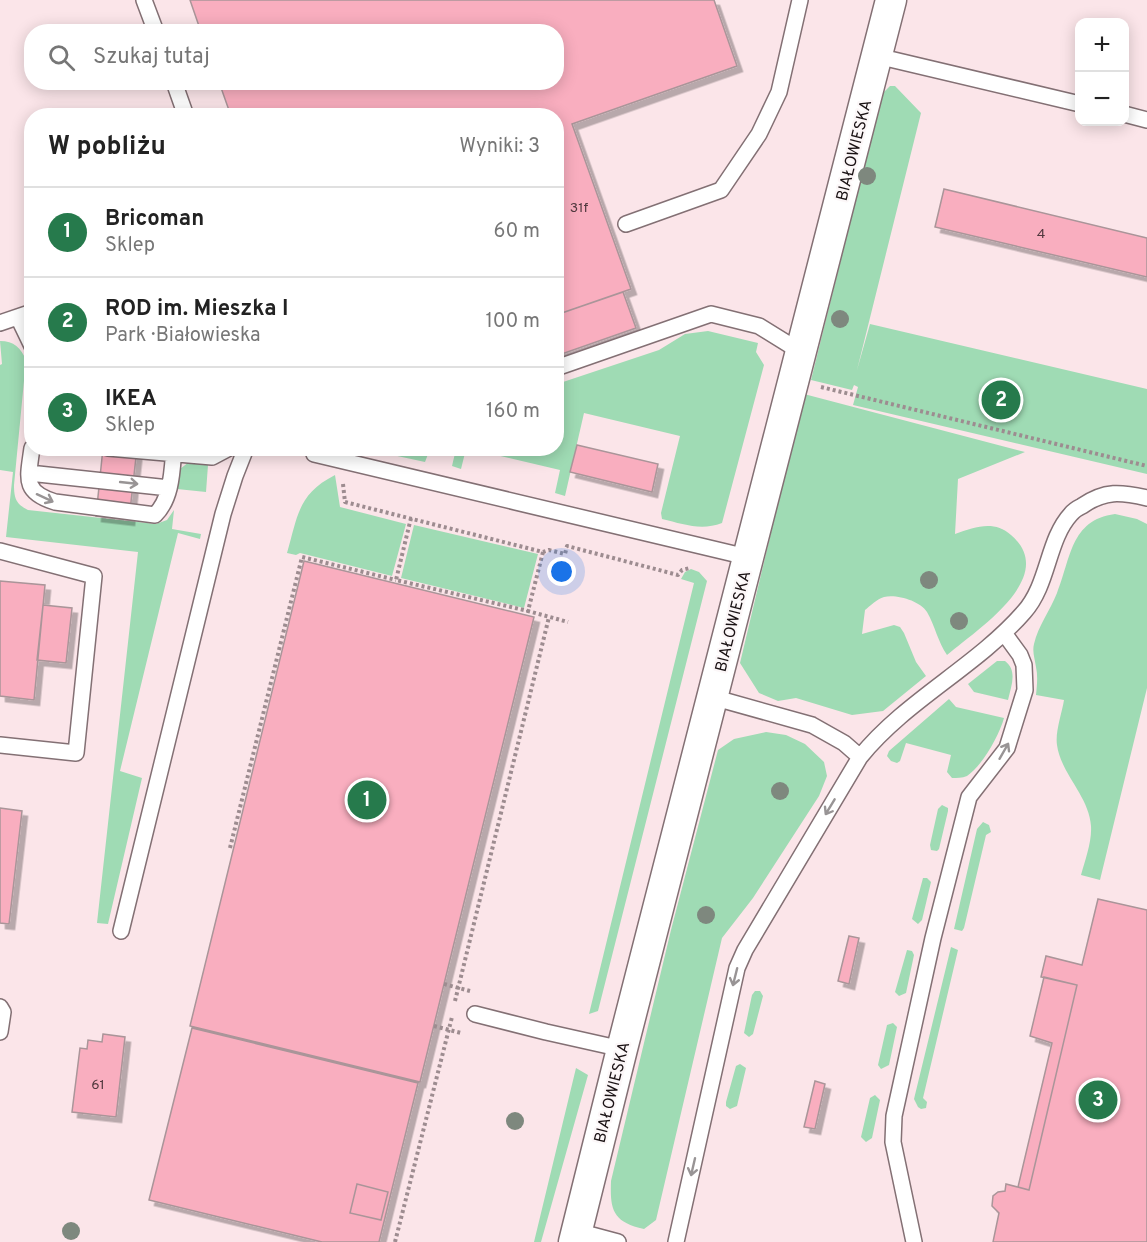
<!DOCTYPE html>
<html lang="pl">
<head>
<meta charset="utf-8">
<style>
	:root { --surface:#fff; --page:#f2f2f2; --text:#222; --muted:#767676; --line:#e0e0e0; --accent:#267a4c }
	body { margin:0; font-family:Overpass,sans-serif; background:var(--page); color:var(--text) }
	.controls { position:absolute; right:18px; top:18px; display:grid; overflow:hidden; border-radius:12px; box-shadow:0 3px 15px #0003 }
	.controls button { width:54px; height:54px; display:grid; place-items:center; padding:0; border:0; border-bottom:2px solid var(--line); background:var(--surface); color:var(--text); font:30px sans-serif }
	.you { position:absolute; left:562px; top:572px; width:21px; height:21px; margin:-15px; border:4px solid #fff; border-radius:50%; background:#1a73e8; box-shadow:0 0 0 9px #1a73e833 }
	.badge { display:grid; place-items:center; width:39px; height:39px; border-radius:50%; background:var(--accent); color:#fff; font-size:20px; font-weight:700 }
	.pin { position:absolute; translate:-50% -50%; border:3px solid #fff; box-shadow:0 2px 6px #0006 }
	.list { margin:0; padding:0; list-style:none }
	h2 { display:flex; justify-content:space-between; align-items:center; height:78px; margin:0; padding:0 24px; font-size:26px }
	h2 small { font-size:20px; font-weight:400; color:var(--muted) }
	.list li { display:grid; grid-template-columns:39px 1fr auto; gap:18px; align-items:center; box-sizing:border-box; height:90px; padding:0 24px; border-top:2px solid var(--line) }
	.list b { display:block; font-size:22px; white-space:nowrap }
	.list p { margin:0; font-size:20px; white-space:nowrap; color:var(--muted) }
	.list em { font-size:20px; font-style:normal; color:var(--muted) }
	.icon { flex:none; width:33px; height:33px; fill:none; stroke:currentColor; stroke-width:2; stroke-linecap:round; stroke-linejoin:round }
	.map { position:relative; flex:none; width:1147px; height:1242px; overflow:hidden }
	.search { position:absolute; background:var(--surface); box-shadow:0 3px 15px #0003; left:24px; top:24px; width:540px; height:66px; display:flex; align-items:center; gap:15px; box-sizing:border-box; padding:0 21px; border-radius:24px; color:var(--muted); font-size:22px }
	.panel { position:absolute; background:var(--surface); box-shadow:0 3px 15px #0003; left:24px; top:108px; width:540px; height:348px; border-radius:24px }
	.map>svg:first-child { display:block }
	.green { fill:#9fdbb4 }
	.building { fill:#f9aebf; stroke:#aa9599; stroke-width:1.5; filter:url(#shadow) }
	.lines { fill:none; stroke-linecap:round; stroke-linejoin:round }
	.service-casing { stroke:#837074; stroke-width:18 }
	.minor-casing { stroke:#837074; stroke-width:33 }
	.path { stroke:#9d8c90; stroke-width:4; stroke-dasharray:3 3; stroke-linecap:butt }
	.service { stroke:#fff; stroke-width:15 }
	.minor { stroke:#fff; stroke-width:30 }
	.tree { fill:#7e887e }
	.oneway { stroke:#989495 }
	.labels { text-anchor:middle; stroke-width:4.5; stroke-linejoin:round; paint-order:stroke }
	.number-label { font-size:14px; fill:#52393f }
	.street-label { font-size:16px; fill:#1a1214; stroke:#fcf7f8 }
</style>
</head>
<body>
<div class="map">
<svg width="1147" height="1242" viewBox="0 0 1147 1242">
	<defs>
		<filter id="shadow"><feDropShadow dx="5.5" dy="5.5" stdDeviation="0" flood-color="#0004"/></filter>
	</defs>
	<rect width="100%" height="100%" fill="#fbe5e9"/>
	<!-- green -->
	<path class="green" d="M 890,86 L 895,86 L 921,113 L 857,370 L 870,324 L 1147,389 L 1147,474 L 853,405 L 858,387 L 854,385 L 852,390 L 811,380 L 882,94 Z
		M 708,331 L 758,343 L 756,352 L 764,365 L 722,523 C 701,531 683,524 662,519 L 661,513 L 680,436 L 584,413 L 565,496 L 555,493 L 560,470 L 471,449 L 556,448 L 557,384 L 659,350 L 685,334 Z
		M 0,341 C 14,341 21,348 26,360 L 14,485 C 14,498 16,504 28,510 L 156,524 L 167,520 L 174,510 L 172,529 L 201,534 L 200,539 L 178,533 L 120,771 L 142,778 L 108,924 L 97,923 L 138,552 L 6,537 L 13,472 L 0,470 L 0,365 L 2,364 Z
		M 804,394 L 1025,452 L 958,479 L 955,534 C 975,527 994,520 1011,535 C 1060,577 976,630 947,655 C 938,642 935,626 927,612 C 920,601 897,594 884,597 C 877,599 870,606 865,610 L 862,634 L 894,625 L 900,627 L 904,633 L 916,662 L 926,676 L 883,711 L 852,715 L 796,698 L 778,701 L 759,693 L 740,663 Z
		M 365,449 L 430,449 L 425,462 Z
		M 456,449 L 466,449 L 461,469 L 452,466 Z
		M 189,462 L 208,465 L 206,492 L 177,489 L 180,469 Z
		M 335,475 L 340,507 L 406,524 L 392,576 L 300,553 L 296,555 L 287,553 C 298,515 298,494 335,475 Z
		M 1115,514 L 1137,519 L 1147,524 L 1147,688 L 1100,880 L 1081,875 C 1085,860 1092,842 1091,826 C 1089,796 1061,774 1057,745 C 1055,732 1062,713 1064,700 L 1036,695 C 1037,685 1038,676 1036,667 C 1035,659 1032,652 1034,644 C 1038,626 1050,611 1057,593 C 1071,559 1070,520 1115,514 Z
		M 414,525 L 538,554 L 524,608 L 401,578 Z
		M 691,569 L 699,572 L 707,581 L 598,1011 L 589,1014 L 694,583 L 681,579 L 685,572 Z
		M 997,661 L 1005,661 C 1018,671 1011,686 1008,700 L 974,692 L 968,684 Z
		M 949,699 L 956,707 L 1004,718 C 999,736 982,766 967,776 C 962,778 957,778 952,778 L 947,772 L 951,755 L 906,743 L 900,761 L 897,763 L 891,761 L 887,756 L 889,751 Z
		M 766,732 L 786,735 L 805,744 L 824,762 L 827,776 L 819,796 L 753,898 L 722,938 L 656,1220 L 644,1229 C 612,1222 610,1209 611,1181 L 671,930 L 718,750 L 734,739 Z
		M 942,805 L 948,808 L 948,811 L 939,849 L 937,851 L 931,850 L 930,845 L 938,809 Z
		M 983,822 L 989,825 L 991,832 L 986,835 L 964,928 L 962,931 L 954,929 L 977,829 Z
		M 923,878 L 927,878 L 931,882 L 922,920 L 918,924 L 912,919 Z
		M 951,947 L 958,950 L 923,1098 L 927,1102 L 926,1108 L 921,1109 L 918,1107 L 914,1099 Z
		M 907,950 L 912,951 L 914,955 L 906,993 L 899,996 L 895,992 Z
		M 755,991 L 760,991 L 763,996 L 753,1034 L 749,1037 L 744,1033 L 752,995 Z
		M 893,1023 L 897,1027 L 889,1065 L 881,1069 L 878,1065 L 887,1025 Z
		M 740,1064 L 746,1068 L 737,1106 L 730,1109 L 726,1106 L 726,1102 L 736,1066 Z
		M 576,1068 L 588,1075 L 541,1242 L 534,1242 Z
		M 875,1095 L 880,1100 L 872,1138 L 866,1142 L 861,1137 L 870,1098 Z"/>
	<!-- building -->
	<path class="building" d="M 190,0 L 714,0 L 737,66 L 572,124 L 631,289 L 556,315 L 556,116 L 231,116 L 219,82 L 556,82 L 556,32 L 201,32 Z
		M 944,189 L 1147,238 L 1147,277 L 935,227 Z
		M 623,292 L 636,328 L 556,356 L 556,315 Z
		M 577,445 L 658,464 L 652,492 L 570,472 Z
		M 103,448 L 137,448 L 129,520 L 96,516 Z
		M 304,561 L 534,617 L 420,1082 L 190,1026 Z
		M 0,581 L 45,585 L 34,700 L 0,696 Z
		M 43,605 L 72,608 L 66,663 L 37,660 Z
		M 0,808 L 22,811 L 9,924 L 0,923 Z
		M 1098,899 L 1147,910 L 1147,1242 L 993,1242 L 999,1213 L 992,1206 L 993,1196 L 998,1192 L 1005,1191 L 1006,1184 L 1029,1190 L 1077,985 L 1041,977 L 1046,956 L 1082,965 Z
		M 849,936 L 859,938 L 849,984 L 838,981 Z
		M 1044,977 L 1077,985 L 1029,1190 L 1018,1187 L 1052,1043 L 1030,1036 Z
		M 192,1028 L 418,1083 L 379,1242 L 322,1242 L 149,1200 Z
		M 103,1034 L 125,1037 L 116,1117 L 72,1112 L 80,1048 L 87,1049 L 88,1040 L 102,1042 Z
		M 815,1081 L 825,1084 L 815,1129 L 804,1127 Z
		M 357,1184 L 388,1192 L 381,1220 L 350,1213 Z"/>
	<g class="lines">
		<defs>
			<path id="service" d="M 144,0 L 156,32
				M 877,56 L 1080,104
				M 174,82 L 186,116
				M 1124,114 L 1147,120
				M 626,224 L 721,190 L 759,134 L 779,92 L 800,0
				M 18,317 L 32,346
				M 0,323 L 32,312
				M 556,368 L 711,314 L 759,326 L 801,352
				M 32,448 C 28,478 22,492 55,502 L 155,515 C 172,498 172,471 174,448
				M 108,448 L 212,457 L 229,448
				M 312,448 L 314,454 L 747,557
				M 29,473 L 169,488
				M 0,551 L 94,576 L 76,753 L 0,745
				M 712,697 L 812,725 L 844,743 L 860,757
				M 121,931 L 223,514 L 235,476 L 246,448
				M 0,1007 L 3,1012 L 0,1032
				M 475,1014 L 546,1032 L 622,1049
				M 577,1231 L 618,1242
				M 676,1242 L 737,968 L 745,950 L 860,757 C 906,700 976,667 1024,612 C 1049,584 1047,540 1071,514 C 1074,510 1078,508 1082,506 C 1105,490 1121,492 1147,498
				M 914,1242 L 893,1142 L 894,1116 L 933,938 L 969,797 L 1007,748 L 1025,690 L 1024,665 L 1020,655 L 1004,633"/>
			<path id="minor" d="M 574,1242 L 622,1049 L 891,0"/>
		</defs>
		<!-- service casing -->
		<use href="#service" class="service-casing"/>
		<!-- minor casing -->
		<use href="#minor" class="minor-casing"/>
		<!-- path -->
		<path class="path" d="M 821,387 L 1147,466
			M 343,484 L 345,502 L 543,552 L 549,550 L 565,554 L 567,546 L 678,575 L 682,570 L 690,568
			M 411,518 L 396,580 L 528,611
			M 543,552 L 528,611 L 568,622
			M 230,848 L 302,557 L 396,580
			M 444,984 L 470,991
			M 455,1001 L 549,617
			M 434,1026 L 461,1033
			M 395,1242 L 452,1017"/>
		<!-- service -->
		<use href="#service" class="service"/>
		<!-- minor -->
		<use href="#minor" class="minor"/>
	</g>
	<!-- trees -->
	<g class="tree">
		<circle cx="867" cy="176" r="9"/>
		<circle cx="840" cy="319" r="9"/>
		<circle cx="929" cy="580" r="9"/>
		<circle cx="959" cy="621" r="9"/>
		<circle cx="780" cy="791" r="9"/>
		<circle cx="706" cy="915" r="9"/>
		<circle cx="515" cy="1121" r="9"/>
		<circle cx="71" cy="1231" r="9"/>
	</g>
	<!-- one-way arrows -->
	<defs><path id="oneway-shaft" d="M-6 0H5M1.5-3L5.5 0L1.5 3" fill="none" stroke-width="1.6" stroke-linecap="round" stroke-linejoin="round" transform="scale(1.5)"/></defs>
	<g class="oneway">
		<use href="#oneway-shaft" transform="translate(129 483) rotate(6)"/>
		<use href="#oneway-shaft" transform="translate(45 498) rotate(25)"/>
		<use href="#oneway-shaft" transform="translate(1004 751) rotate(-60)"/>
		<use href="#oneway-shaft" transform="translate(830 807) rotate(121)"/>
		<use href="#oneway-shaft" transform="translate(735 977) rotate(104)"/>
		<use href="#oneway-shaft" transform="translate(693 1167) rotate(103)"/>
	</g>
	<g class="labels">
		<!-- number labels -->
		<g class="number-label">
			<text x="579" y="212">31f</text>
			<text x="1041" y="238">4</text>
			<text x="98" y="1089">61</text>
		</g>
		<!-- street labels -->
		<g class="street-label">
			<text transform="translate(853 150) rotate(-76)" y="6">BIAŁOWIESKA</text>
			<text transform="translate(732 621) rotate(-76)" y="6">BIAŁOWIESKA</text>
			<text transform="translate(611 1092) rotate(-76)" y="6">BIAŁOWIESKA</text>
		</g>
	</g>
</svg>
<div class="controls">
<button>+</button>
<button>−</button>
</div>
<div class="you"></div>
<div class="pin badge" style="left:367px;top:800px">1</div>
<div class="pin badge" style="left:1001px;top:400px">2</div>
<div class="pin badge" style="left:1098px;top:1100px">3</div>
<div class="search"><svg class="icon" aria-label="search" viewBox="0 0 24 24"><circle cx="10" cy="10" r="6"/><path d="M15 15l6 6"/></svg>Szukaj tutaj</div>
<section class="panel">
<h2>W pobliżu<small>Wyniki: 3</small></h2>
<ul class="list">
<li><span class="badge">1</span><div><b>Bricoman</b><p>Sklep</p></div><em>60 m</em></li>
<li><span class="badge">2</span><div><b>ROD im. Mieszka I</b><p>Park · Białowieska</p></div><em>100 m</em></li>
<li><span class="badge">3</span><div><b>IKEA</b><p>Sklep</p></div><em>160 m</em></li>
</ul>
</section>
</div>
</body>
</html>
